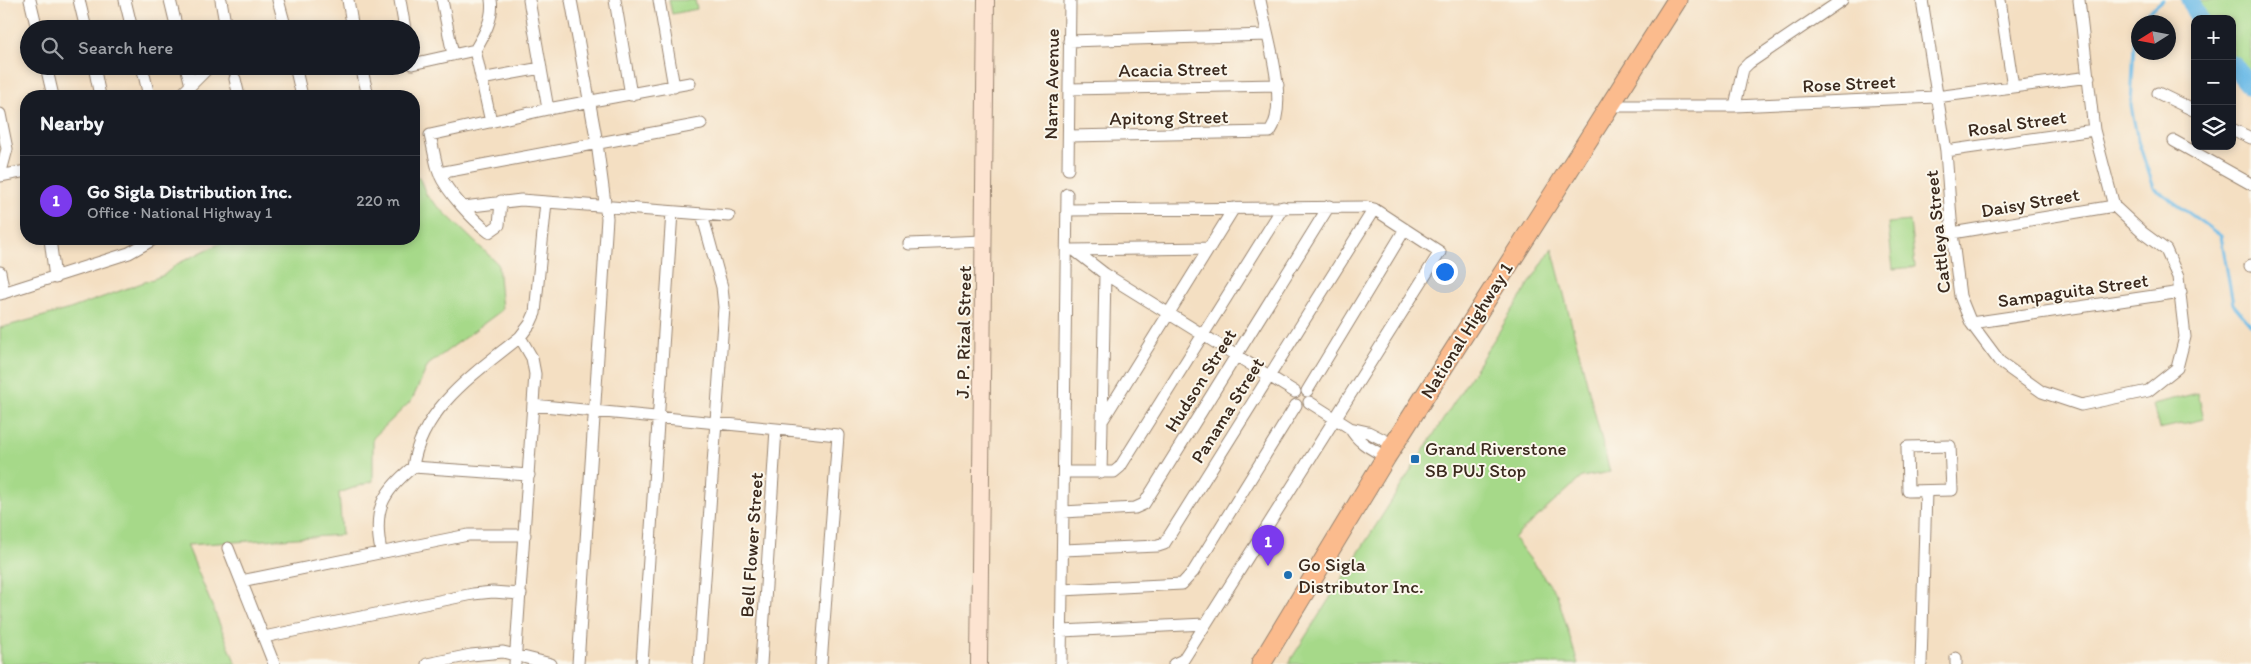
<!DOCTYPE html>
<html lang="en">
<head>
<meta charset="utf-8">
<style>
	:root { --surface:#171b24; --page:#20242c; --text:#f1f3f6; --muted:#9ea1a6; --line:#363941; --accent:#7c3aed }
	body { margin:0; font-family:Itim,sans-serif; background:var(--page); color:var(--text) }
	.controls { position:absolute; right:15px; top:15px; display:grid; overflow:hidden; border-radius:10px; box-shadow:0 2px 8px #0003 }
	.controls button { width:45px; height:45px; display:grid; place-items:center; padding:0; border:0; border-bottom:1px solid var(--line); background:var(--surface); color:var(--text); font:25px sans-serif }
	.compass { position:absolute; left:2131px; top:15px; width:45px; height:45px; border-radius:50%; background:var(--surface); box-shadow:0 2px 8px #0003; rotate:259deg }
	.you { position:absolute; left:1444px; top:271px; width:18px; height:18px; margin:-12px; border:4px solid #fff; border-radius:50%; background:#1a73e8; box-shadow:0 0 0 8px #1a73e833 }
	.badge { display:grid; place-items:center; width:32px; height:32px; border-radius:50%; background:var(--accent); color:#fff; font-size:16px; font-weight:700 }
	.pin { position:absolute; translate:-50% -41px; filter:drop-shadow(0 1px 2px #0008) }
	.pin::after { content:''; position:absolute; top:26px; width:18px; height:15px; background:inherit; clip-path:polygon(0 0,100% 0,50% 100%) }
	.list { margin:0; padding:0; list-style:none }
	h2 { display:flex; justify-content:space-between; align-items:center; height:65px; margin:0; padding:0 20px; font-size:21px }
	h2 small { font-size:16px; font-weight:400; color:var(--muted) }
	.list li { display:grid; grid-template-columns:32px 1fr auto; gap:15px; align-items:center; box-sizing:border-box; height:90px; padding:0 20px; border-top:1px solid var(--line) }
	.list b { display:block; font-size:19px; white-space:nowrap }
	.list p { margin:0; font-size:16px; white-space:nowrap; color:var(--muted) }
	.list em { font-size:16px; font-style:normal; color:var(--muted) }
	.icon { flex:none; width:28px; height:28px; fill:none; stroke:currentColor; stroke-width:2; stroke-linecap:round; stroke-linejoin:round }
	.map { position:relative; flex:none; width:2251px; height:664px; overflow:hidden }
	.search { position:absolute; background:var(--surface); box-shadow:0 2px 8px #0003; left:20px; top:20px; width:400px; height:55px; display:flex; align-items:center; gap:12px; box-sizing:border-box; padding:0 18px; border-radius:28px; color:var(--muted); font-size:19px }
	.panel { position:absolute; background:var(--surface); box-shadow:0 2px 8px #0003; left:20px; top:90px; width:400px; height:155px; border-radius:20px }
	.map>svg:first-child { display:block }
	.green { fill:#a6d989; stroke:#708254 }
	.lines { fill:none; stroke-linecap:round; stroke-linejoin:round }
	.stream { stroke:#6dbbe7; stroke-width:3 }
	.river { stroke:#6dbbe7; stroke-width:19 }
	.minor-casing { stroke:#988470; stroke-width:13 }
	.secondary-casing { stroke:#988470; stroke-width:18 }
	.trunk-casing { stroke:#988470; stroke-width:21 }
	.minor { stroke:#fff; stroke-width:11 }
	.secondary { stroke:#fde4d1; stroke-width:16 }
	.trunk { stroke:#fbbb8d; stroke-width:19 }
	.poi-dot { fill:#1f6fb2; stroke:#fbf7ec; stroke-width:2 }
	.labels { text-anchor:middle; stroke-width:4; stroke-linejoin:round; paint-order:stroke }
	.street-label { font-size:19px; fill:#3b2a1e; stroke:#fbf7ec }
	.poi-label { font-size:19px; fill:#3b2a1e; stroke:#fbf7ec; text-anchor:start }
</style>
</head>
<body>
<div class="map">
<svg width="2251" height="664" viewBox="0 0 2251 664">
	<rect width="100%" height="100%" fill="#fbf7ec"/>
	<filter id="ink" filterUnits="userSpaceOnUse"><feTurbulence type="fractalNoise" baseFrequency=".02" numOctaves="2"/><feDisplacementMap in="SourceGraphic" scale="10" xChannelSelector="R" yChannelSelector="G"/><feConvolveMatrix kernelMatrix="1 2 1 2 8 2 1 2 1" color-interpolation-filters="sRGB"/></filter>
	<filter id="wash" filterUnits="userSpaceOnUse"><feTurbulence type="fractalNoise" baseFrequency=".0096" numOctaves="4" result="noise"/><feDisplacementMap in="SourceGraphic" scale="20" xChannelSelector="R" yChannelSelector="G"/><feGaussianBlur stdDeviation="1.12" result="paint"/><feColorMatrix in="noise" values="0 0 0 0 0 0 0 0 0 0 0 0 0 0 0 0 0 1.4 0 .05"/><feComposite in="paint" operator="in"/></filter>
	<g filter="url(#wash)">
		<rect width="100%" height="100%" fill="#f4dfc2"/>
		<!-- green -->
		<path class="green" d="M 669,0 L 695,0 L 697,9 L 672,14 Z
			M 2190,0 L 2251,0 L 2251,87 L 2232,64 L 2232,19 L 2199,19 Z
			M 414,177 L 419,177 L 427,196 L 498,264 L 502,310 L 428,365 L 412,400 L 373,438 L 373,481 L 339,493 L 342,535 L 187,545 L 236,664 L 0,664 L 0,328 L 70,309 L 164,275 L 177,264 L 229,239 L 414,239 Z
			M 1910,221 L 1915,267 L 1893,269 L 1888,223 Z
			M 1552,248 L 1610,472 L 1582,477 L 1514,538 L 1557,594 L 1578,664 L 1288,664 Z
			M 2198,393 L 2204,419 L 2159,429 L 2153,404 Z"/>
		<g class="lines">
			<!-- stream -->
			<path class="stream" d="M 2163,0 L 2135,23 L 2131,106 L 2138,141 L 2154,188 L 2221,236 L 2233,304 L 2251,325"/>
			<!-- river -->
			<path class="river" d="M 2190,0 L 2199,19
				M 2232,64 L 2251,87"/>
		</g>
	</g>
	<g filter="url(#ink)">
		<g class="lines">
			<defs>
				<path id="minor" d="M 30,0 L 37,29
					M 79,0 L 86,29
					M 125,0 L 132,29
					M 170,0 L 177,29
					M 221,0 L 226,29
					M 278,0 L 286,29
					M 348,0 L 353,29
					M 400,0 L 405,29
					M 442,0 L 453,55
					M 529,0 L 548,109
					M 571,0 L 597,143 L 607,218 L 578,664
					M 615,0 L 631,95
					M 659,0 L 674,87
					M 1922,0 L 1946,151 L 1952,233 L 1960,296 L 1971,323 L 2000,362 L 2042,392 L 2081,405 L 2148,391 L 2177,368 L 2185,337 L 2178,277 L 2166,250 L 2143,233 L 2114,206 L 2094,130 L 2079,0
					M 2000,0 L 2013,87
					M 1069,41 L 1267,35
					M 411,58 L 412,64 L 475,50
					M 46,66 L 53,96
					M 94,66 L 100,96
					M 142,66 L 149,96
					M 186,66 L 191,85
					M 233,66 L 234,71
					M 295,66 L 302,96
					M 361,66 L 368,96
					M 235,79 L 239,96
					M 481,79 L 541,68
					M 1069,89 L 1278,85
					M 2158,93 L 2195,111
					M 180,96 L 210,66
					M 1610,106 L 1735,106 L 1936,97 L 2089,77
					M 1735,106 L 1743,69 L 1749,63 L 1842,0
					M 0,114 L 7,149 L 0,175
					M 491,122 L 475,50 C 484,35 494,18 491,0
					M 2232,129 L 2251,138
					M 1069,136 L 1270,132 C 1290,103 1266,34 1260,0
					M 2174,141 L 2251,184
					M 1946,151 L 2094,130
					M 1068,169 L 1070,0
					M 439,173 L 701,124
					M 0,176 L 26,171
					M 501,201 L 499,225 L 489,232 C 473,220 447,192 439,173 C 435,161 433,147 430,135 L 548,109 L 690,83
					M 464,207 L 521,200 L 729,216
					M 1067,210 L 1366,207 L 1374,209 L 1440,252 L 1183,660 L 1174,664
					M 1952,233 L 2114,206
					M 50,239 L 55,278
					M 909,244 L 984,241
					M 1072,250 L 1210,248
					M 1074,250 L 1105,274 L 1295,392
					M 2250,266 L 2251,265
					M 0,272 L 4,293
					M 0,294 L 129,253 L 154,239
					M 1971,323 L 2181,292
					M 1307,391 L 1405,229
					M 1309,402 L 1350,428 L 1368,432 L 1394,445
					M 533,405 L 838,435 L 821,664
					M 1102,421 L 1234,208
					M 1350,428 C 1358,443 1372,449 1386,457
					M 1950,446 L 1952,490 L 1908,491 L 1907,447 Z
					M 413,467 C 421,408 477,372 520,337 L 530,324 L 535,313 L 546,202
					M 1064,472 L 1114,472 L 1120,467 L 1283,207
					M 1101,473 L 1105,274
					M 1063,512 L 1135,508 L 1144,504 L 1329,206
					M 228,548 L 274,664
					M 1063,550 L 1158,546 L 1164,544 L 1374,209
					M 381,551 C 373,511 381,493 413,467 L 529,475
					M 241,581 L 468,535 L 525,535
					M 1062,590 L 1182,584 L 1193,572 L 1296,405
					M 1062,631 L 1205,624
					M 264,637 L 473,594 L 493,592 L 521,594
					M 1956,658 L 1956,664
					M 427,664 L 471,655 L 503,652 L 551,664
					M 515,664 L 535,374 L 532,358 L 520,337
					M 642,664 L 672,212
					M 699,664 L 724,307 L 722,287 L 702,214
					M 761,664 L 776,429
					M 1061,664 L 1067,194
					M 1921,664 L 1926,491"/>
				<path id="secondary" d="M 979,664 L 986,0"/>
				<path id="trunk" d="M 1261,664 L 1386,457 L 1677,0"/>
			</defs>
			<!-- minor casing -->
			<use href="#minor" class="minor-casing"/>
			<!-- secondary casing -->
			<use href="#secondary" class="secondary-casing"/>
			<!-- trunk casing -->
			<use href="#trunk" class="trunk-casing"/>
			<!-- minor -->
			<use href="#minor" class="minor"/>
			<!-- secondary -->
			<use href="#secondary" class="secondary"/>
			<!-- trunk -->
			<use href="#trunk" class="trunk"/>
		</g>
	</g>
	<!-- markers -->
	<g class="poi-dot">
		<rect x="1410" y="454" width="10" height="10" rx="2.5"/>
		<circle cx="1288" cy="575" r="5"/>
	</g>
	<g class="labels">
		<!-- street labels -->
		<g class="street-label">
			<text transform="translate(1173 69) rotate(-1)" y="7">Acacia Street</text>
			<text transform="translate(1849 83) rotate(-3)" y="7">Rose Street</text>
			<text transform="translate(1051 84) rotate(-89)" y="7">Narra Avenue</text>
			<text transform="translate(1169 117) rotate(-1)" y="7">Apitong Street</text>
			<text transform="translate(2017 123) rotate(-8)" y="7">Rosal Street</text>
			<text transform="translate(2030 202) rotate(-10)" y="7">Daisy Street</text>
			<text transform="translate(1937 232) rotate(-96)" y="7">Cattleya Street</text>
			<text transform="translate(2073 290) rotate(-8)" y="7">Sampaguita Street</text>
			<text transform="translate(1466 330) rotate(-58)" y="7">National Highway 1</text>
			<text transform="translate(963 332) rotate(-89)" y="7">J. P. Rizal Street</text>
			<text transform="translate(1200 380) rotate(-58)" y="7">Hudson Street</text>
			<text transform="translate(1227 410) rotate(-58)" y="7">Panama Street</text>
			<text transform="translate(751 545) rotate(-86)" y="7">Bell Flower Street</text>
		</g>
		<!-- poi labels -->
		<g class="poi-label">
			<text x="1425" y="455">Grand Riverstone<tspan x="1425" dy="22">SB PUJ Stop</tspan></text>
			<text x="1298" y="571">Go Sigla<tspan x="1298" dy="22">Distributor Inc.</tspan></text>
		</g>
	</g>
</svg>
<div class="controls">
<button>+</button>
<button>−</button>
<button><svg class="icon" aria-label="layers" viewBox="0 0 24 24"><path d="M12 4l9 5-9 5-9-5zM3 14l9 5 9-5"/></svg></button>
</div>
<svg class="compass" viewBox="-18 -18 36 36"><path d="M0-13l5 13h-10z" fill="#e53935"/><path d="M0 13l5-13h-10z" fill="#9ea1a6"/></svg>
<div class="you"></div>
<div class="pin badge" style="left:1268px;top:566px">1</div>
<div class="search"><svg class="icon" aria-label="search" viewBox="0 0 24 24"><circle cx="10" cy="10" r="6"/><path d="M15 15l6 6"/></svg>Search here</div>
<section class="panel">
<h2>Nearby<small></small></h2>
<ul class="list">
<li><span class="badge">1</span><div><b>Go Sigla Distribution Inc.</b><p>Office · National Highway 1</p></div><em>220 m</em></li>
</ul>
</section>
</div>
</body>
</html>
